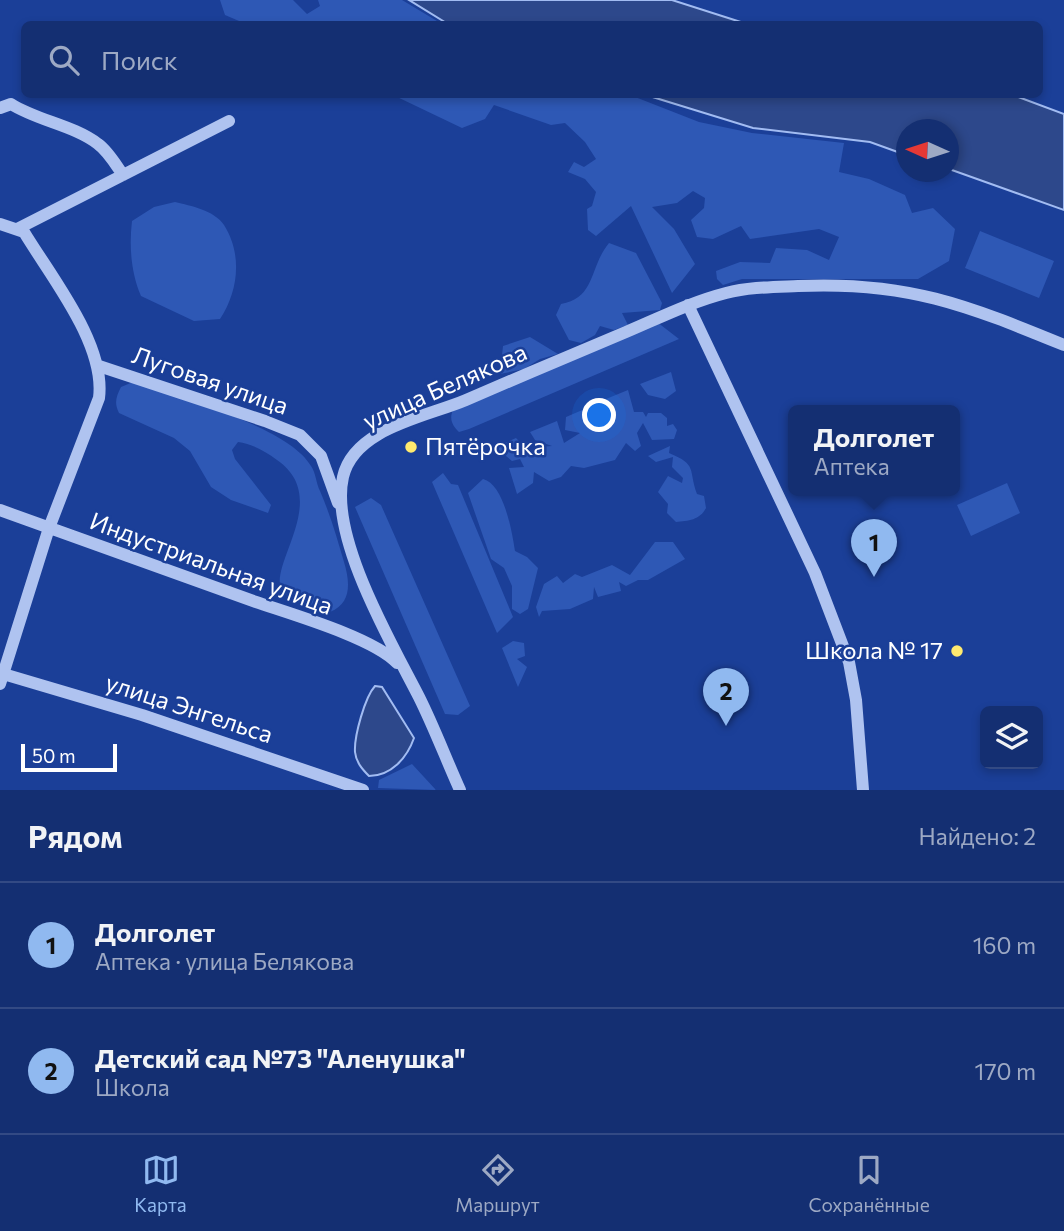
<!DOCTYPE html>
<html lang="ru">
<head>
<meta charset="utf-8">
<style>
	:root { --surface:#142f72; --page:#213b7a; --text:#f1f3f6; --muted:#9da9c4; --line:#334a84; --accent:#90b9f0 }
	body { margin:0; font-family:Commissioner,sans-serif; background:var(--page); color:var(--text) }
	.controls { position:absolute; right:21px; bottom:21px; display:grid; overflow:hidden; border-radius:10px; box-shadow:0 4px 10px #0003 }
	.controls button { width:63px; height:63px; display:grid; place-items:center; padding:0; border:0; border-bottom:2px solid var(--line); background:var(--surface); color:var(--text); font:35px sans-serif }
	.compass { position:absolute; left:896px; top:119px; width:63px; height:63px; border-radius:50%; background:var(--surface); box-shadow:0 4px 10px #0003; rotate:273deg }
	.scale { position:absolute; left:21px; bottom:18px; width:96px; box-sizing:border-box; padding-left:7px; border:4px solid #fff; border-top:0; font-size:19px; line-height:24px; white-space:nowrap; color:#fff; -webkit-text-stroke:5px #1b3f98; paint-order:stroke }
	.you { position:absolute; left:600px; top:416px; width:24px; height:24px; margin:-18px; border:5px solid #fff; border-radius:50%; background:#1a73e8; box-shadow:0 0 0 10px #1a73e833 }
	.badge { display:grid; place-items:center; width:46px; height:46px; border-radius:50%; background:var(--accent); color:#111; font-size:23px; font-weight:700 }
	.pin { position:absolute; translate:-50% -58px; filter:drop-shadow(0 2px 4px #0008) }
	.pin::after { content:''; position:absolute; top:37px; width:24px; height:21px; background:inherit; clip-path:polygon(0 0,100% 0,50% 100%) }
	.popup { position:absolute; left:788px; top:405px; width:172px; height:91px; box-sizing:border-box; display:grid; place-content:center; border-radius:10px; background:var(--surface); filter:drop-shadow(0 2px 5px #0005); font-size:23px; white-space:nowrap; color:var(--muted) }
	.popup b { font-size:26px; color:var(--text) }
	.popup::after { content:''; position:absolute; left:50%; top:100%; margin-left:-14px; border:14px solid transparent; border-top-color:var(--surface) }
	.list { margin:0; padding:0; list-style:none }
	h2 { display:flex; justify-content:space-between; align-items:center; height:91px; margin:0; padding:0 28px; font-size:30px }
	h2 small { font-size:23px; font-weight:400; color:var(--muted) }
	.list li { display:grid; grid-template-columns:46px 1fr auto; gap:21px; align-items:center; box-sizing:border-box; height:126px; padding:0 28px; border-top:2px solid var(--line) }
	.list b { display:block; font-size:26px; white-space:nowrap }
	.list p { margin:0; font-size:23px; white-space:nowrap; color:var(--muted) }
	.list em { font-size:23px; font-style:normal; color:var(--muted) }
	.icon { flex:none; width:38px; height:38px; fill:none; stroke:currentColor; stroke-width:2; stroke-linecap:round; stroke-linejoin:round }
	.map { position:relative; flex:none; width:1064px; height:790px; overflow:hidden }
	.search { position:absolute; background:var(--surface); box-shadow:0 4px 10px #0003; left:21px; right:21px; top:21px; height:77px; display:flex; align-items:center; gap:18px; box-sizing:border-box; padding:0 24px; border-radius:10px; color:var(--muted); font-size:26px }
	.sheet { height:343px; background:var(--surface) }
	nav { display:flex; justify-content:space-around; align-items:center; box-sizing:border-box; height:98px; border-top:2px solid var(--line); background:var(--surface); font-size:19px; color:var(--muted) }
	nav a { display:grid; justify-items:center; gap:4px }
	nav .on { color:var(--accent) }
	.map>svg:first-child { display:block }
	.green { fill:#2e58b5 }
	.water { fill:#2d488b; stroke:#a2bcf2; stroke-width:2 }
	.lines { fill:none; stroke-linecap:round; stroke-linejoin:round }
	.minor { stroke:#afc3f0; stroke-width:12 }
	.poi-dot { fill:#ffea6f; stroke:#1b3f98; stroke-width:2.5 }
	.labels { text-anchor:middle; stroke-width:5; stroke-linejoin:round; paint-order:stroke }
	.street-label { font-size:24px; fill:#fff; stroke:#1b3f98 }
	.poi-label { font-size:24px; fill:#fff; stroke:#1b3f98; text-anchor:start }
</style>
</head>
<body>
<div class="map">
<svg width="1064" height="790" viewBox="0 0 1064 790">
	<rect width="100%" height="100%" fill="#1b3f98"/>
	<!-- green -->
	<path class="green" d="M 220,0 L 293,0 L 307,14 L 320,6 L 318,0 L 402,0 L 442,24 L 246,24 L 225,15 Z
		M 393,95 L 630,95 L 699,122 L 752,133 L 844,143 L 839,172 L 869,179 L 905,195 L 912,213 L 933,208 L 955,229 L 949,261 L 918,279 L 742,279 L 723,285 L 717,279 L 716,271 L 740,262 L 770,263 L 776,248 L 807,250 L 829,260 L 839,237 L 819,229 L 750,239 L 741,226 L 713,239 L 697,237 L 691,220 L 704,208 L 705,198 L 693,191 L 677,203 L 652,207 L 674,229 L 695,264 L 672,293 L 631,206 L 596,236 L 588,230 L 587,209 L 592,206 L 596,192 L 585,179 L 568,172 L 574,162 L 584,167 L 596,159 L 585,142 L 565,123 L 551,125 L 494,105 L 485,119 L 462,128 Z
		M 175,202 C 191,206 214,210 224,225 C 243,255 238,292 220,319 L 194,321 L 141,296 C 131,273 129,246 132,221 L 154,207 Z
		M 980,231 L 1054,261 L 1039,298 L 965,268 Z
		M 609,243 L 636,253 L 662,303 L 660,310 L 622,313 L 628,325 L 614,330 L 600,326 L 595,335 L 581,343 L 569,340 L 556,315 L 561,304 C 596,298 589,267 609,243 Z
		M 657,322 L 679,339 L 469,429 L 459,432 C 452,425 449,419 453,410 Z
		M 530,337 L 558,354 L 540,359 L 524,369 L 500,374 L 503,346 Z
		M 671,372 L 676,391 L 665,399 L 648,395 L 640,384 Z
		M 133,382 C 176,397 288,426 311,466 C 316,473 316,483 320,491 C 330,514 337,538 344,562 C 350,582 352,603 330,612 L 284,594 C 262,570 335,500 277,460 C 265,451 252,444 238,442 L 232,450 L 235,459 L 271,505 L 268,513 L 231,500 L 211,487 L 190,451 L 174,438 L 119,413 C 114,403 116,397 121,387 Z
		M 628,390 L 634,412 L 643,412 L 646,417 L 648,413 L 661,413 L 667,418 L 667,426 L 673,424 L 677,430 L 674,439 L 652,440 L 643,423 L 637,433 L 641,446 L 635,451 L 626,443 L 615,460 L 584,468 L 571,466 L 561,477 L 549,481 L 534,472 L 533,483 L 517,494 L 509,468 L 524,467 L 520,459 L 512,461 L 495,447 L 516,438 L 529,452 L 536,454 L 540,447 L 552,446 L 535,440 L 530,432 L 557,421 L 564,443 L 580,433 L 565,430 L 566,417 L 594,405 L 602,418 L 610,420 L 606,399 Z
		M 670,446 L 669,453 C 698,465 688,469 697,494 L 704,496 L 706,508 C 700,520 688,521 676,522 L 667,513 L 668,504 L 658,492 L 668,476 L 682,483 L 683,478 L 672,467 L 673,457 L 656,462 L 648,456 Z
		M 443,473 L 451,484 L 458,485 L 513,617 L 497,633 L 432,482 Z
		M 483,479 C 504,484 512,532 515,551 L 527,557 L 538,568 L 528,609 L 520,614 L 512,609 L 512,586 L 504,568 L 491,559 L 468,493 Z
		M 1007,483 L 1020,513 L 971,536 L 957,505 Z
		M 371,498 L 381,505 L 470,706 L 458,715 L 445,714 L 355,507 Z
		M 655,542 L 673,542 L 685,559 L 648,580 L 638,580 L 626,586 L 619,582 L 621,591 L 598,597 L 594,587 L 593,599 L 570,609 L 542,611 L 539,617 L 536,607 L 544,584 L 557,576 L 563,583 L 575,574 L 582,577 L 612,565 L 630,575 Z
		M 513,641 L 524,643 L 525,656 L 517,659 L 527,667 L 518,687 L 502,648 Z
		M 412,764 L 436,790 L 378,788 L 379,780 Z"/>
	<!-- water -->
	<path class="water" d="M 409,0 L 672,0 L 747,24 L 448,24 Z
		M 646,95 L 1013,95 L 1064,114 L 1064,210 L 949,169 L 948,130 L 906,130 L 906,155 L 870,142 L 753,128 Z
		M 375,686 L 382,687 L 414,738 C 407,758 391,776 369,776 C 362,769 356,762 355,752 C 354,736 365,697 375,686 Z"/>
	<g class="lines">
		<!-- minor -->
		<path class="minor" d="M 0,108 L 11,104 C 38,121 73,125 98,144 C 108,151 116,165 123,175
			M 0,224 L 24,232 C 51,277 106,344 99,398 L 49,528 L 0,684
			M 17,229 L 229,121
			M 688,305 L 815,573 L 849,662 L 856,700 L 863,790
			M 99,366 L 265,421 L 300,435 L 321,456 L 338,503
			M 0,510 C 85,541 171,571 256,602 C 291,614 374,638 397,663
			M 0,673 L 142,715 L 363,790
			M 460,790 C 446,759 434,727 419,697 C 392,644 329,537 343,477 C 354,428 426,417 466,400 C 519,377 573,354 626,332 C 659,318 691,302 726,293 C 749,287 774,287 798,286 C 907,281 966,305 1064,345"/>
	</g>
	<!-- markers -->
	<g class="poi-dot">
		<circle cx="411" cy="447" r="7"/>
		<circle cx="957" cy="651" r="7"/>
	</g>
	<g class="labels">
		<!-- street labels -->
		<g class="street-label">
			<text transform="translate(210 381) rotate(19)" y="8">Луговая улица</text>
			<text transform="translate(445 387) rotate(-24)" y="8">улица Белякова</text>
			<text transform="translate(211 564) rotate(20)" y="8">Индустриальная улица</text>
			<text transform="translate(189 709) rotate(18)" y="8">улица Энгельса</text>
		</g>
		<!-- poi labels -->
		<g class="poi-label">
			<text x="425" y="455">Пятёрочка</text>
			<text x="943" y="659" text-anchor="end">Школа № 17</text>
		</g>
	</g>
</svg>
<div class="controls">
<button><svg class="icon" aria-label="layers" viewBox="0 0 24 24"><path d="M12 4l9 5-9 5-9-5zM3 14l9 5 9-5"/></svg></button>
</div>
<svg class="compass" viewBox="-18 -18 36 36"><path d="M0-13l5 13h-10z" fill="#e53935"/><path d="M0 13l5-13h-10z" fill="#9da9c4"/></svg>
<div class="scale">50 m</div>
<div class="you"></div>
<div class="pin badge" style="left:874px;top:577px">1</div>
<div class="popup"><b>Долголет</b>Аптека</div>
<div class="pin badge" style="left:726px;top:726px">2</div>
<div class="search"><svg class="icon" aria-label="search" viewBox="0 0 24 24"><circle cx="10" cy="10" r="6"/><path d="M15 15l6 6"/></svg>Поиск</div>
</div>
<section class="sheet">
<h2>Рядом<small>Найдено: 2</small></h2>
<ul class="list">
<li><span class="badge">1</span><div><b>Долголет</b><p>Аптека · улица Белякова</p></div><em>160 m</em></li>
<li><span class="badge">2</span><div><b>Детский сад №73 &quot;Аленушка&quot;</b><p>Школа</p></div><em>170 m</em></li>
</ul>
</section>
<nav>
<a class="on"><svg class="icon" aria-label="map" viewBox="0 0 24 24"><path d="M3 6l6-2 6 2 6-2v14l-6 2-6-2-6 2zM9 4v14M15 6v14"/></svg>Карта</a>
<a><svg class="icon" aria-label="directions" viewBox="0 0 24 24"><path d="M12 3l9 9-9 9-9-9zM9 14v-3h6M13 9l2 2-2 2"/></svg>Маршрут</a>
<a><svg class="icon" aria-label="saved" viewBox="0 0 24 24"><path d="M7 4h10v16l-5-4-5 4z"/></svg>Сохранённые</a>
</nav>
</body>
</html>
